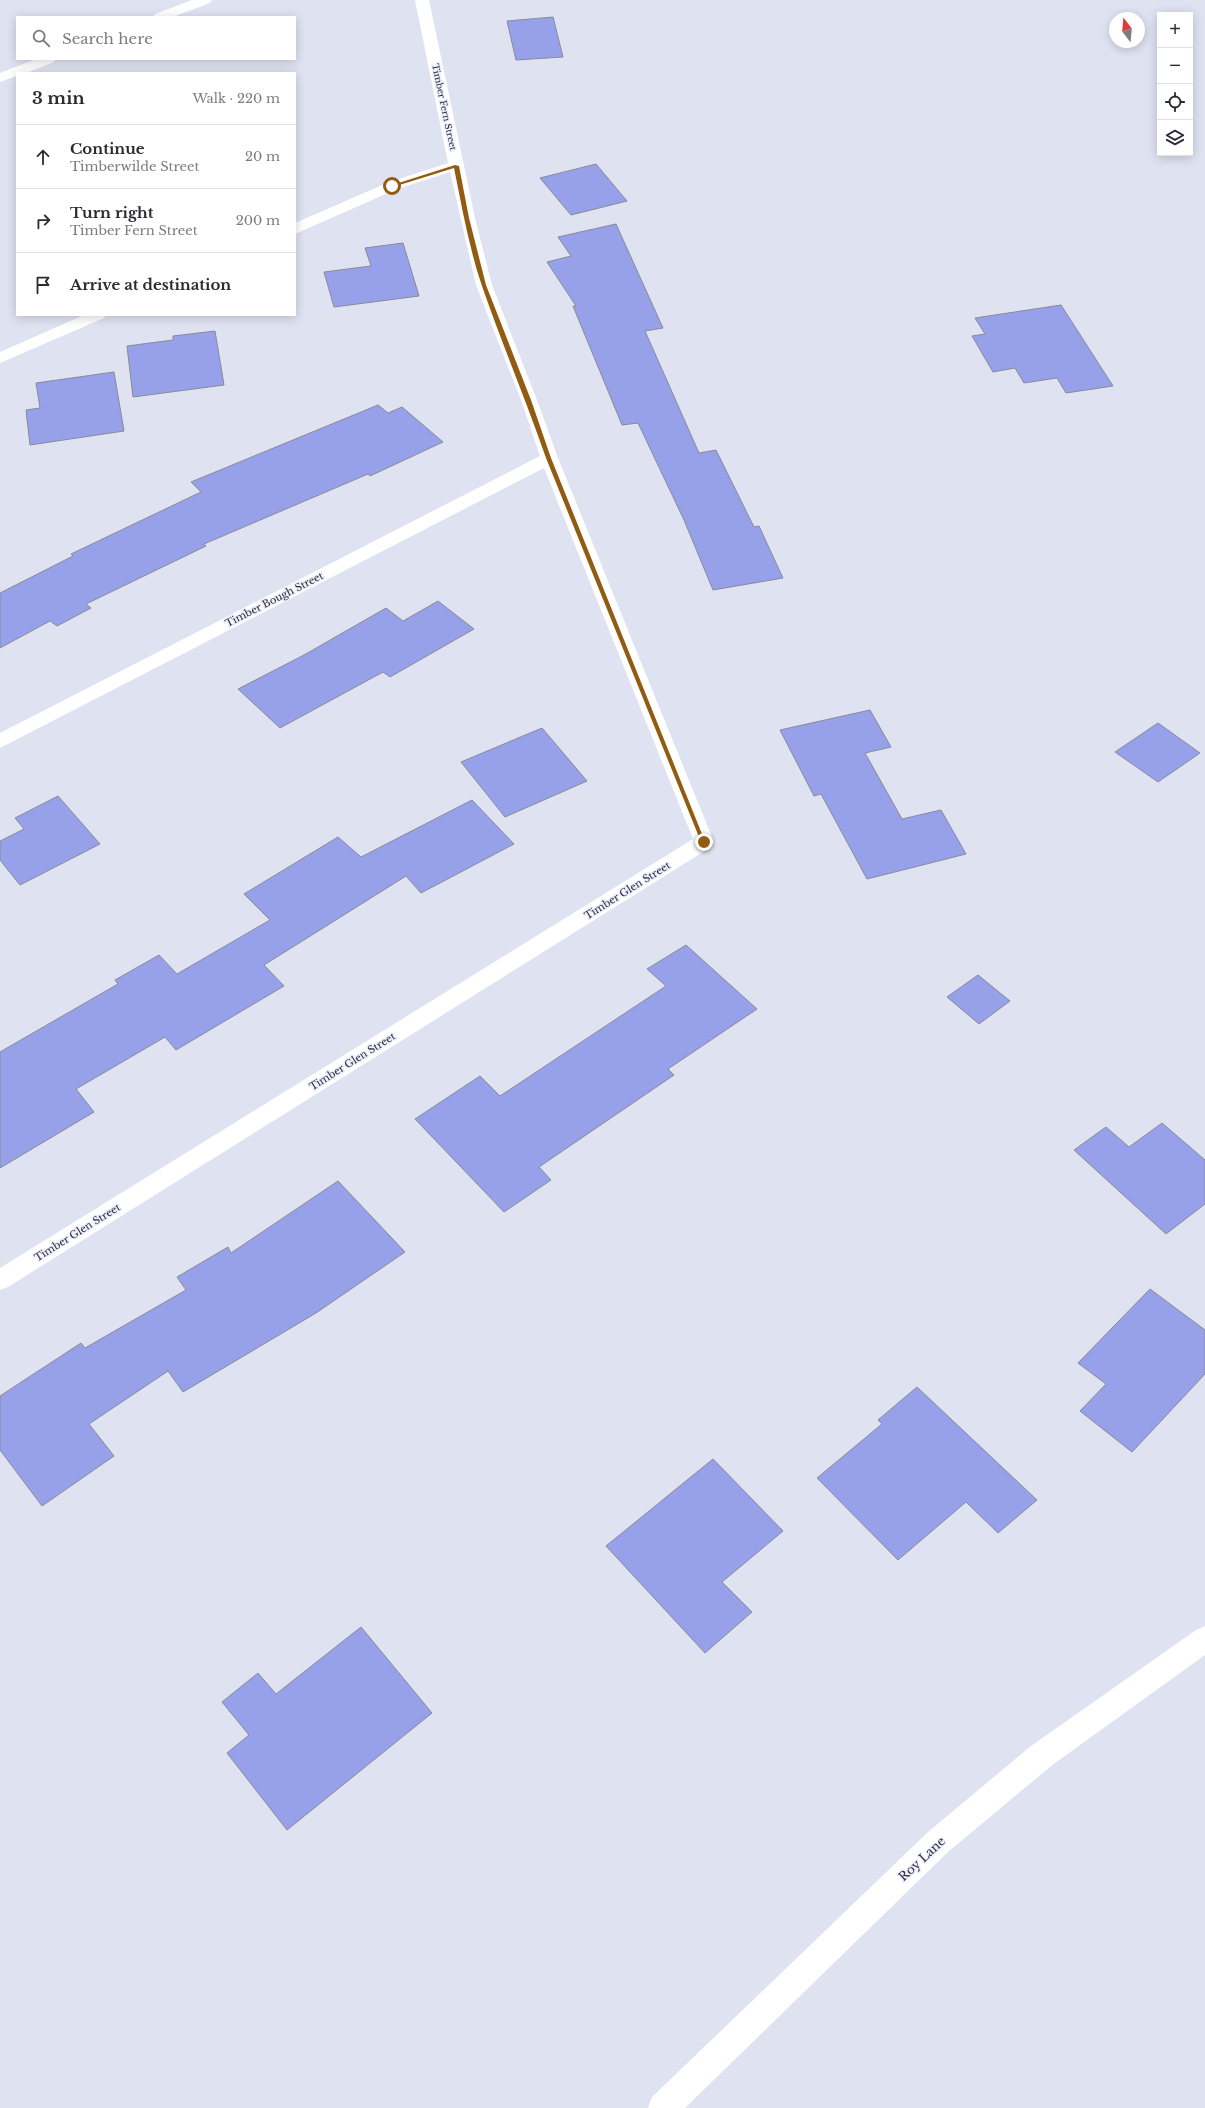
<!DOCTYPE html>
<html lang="en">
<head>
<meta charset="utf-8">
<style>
	:root { --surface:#fff; --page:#f2f2f3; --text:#2b2b33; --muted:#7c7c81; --line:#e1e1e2 }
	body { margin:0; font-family:"Libre Baskerville",serif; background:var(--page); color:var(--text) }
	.controls { position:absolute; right:12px; top:12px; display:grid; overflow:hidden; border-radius:0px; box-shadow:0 2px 10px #0003 }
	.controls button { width:36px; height:36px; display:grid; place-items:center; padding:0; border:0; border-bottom:1px solid var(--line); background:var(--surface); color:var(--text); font:20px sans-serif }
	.compass { position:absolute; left:1109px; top:12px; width:36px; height:36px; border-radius:50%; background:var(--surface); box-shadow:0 2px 10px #0003; rotate:344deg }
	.stop { position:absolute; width:12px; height:12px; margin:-9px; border:3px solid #915b11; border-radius:50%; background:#fff }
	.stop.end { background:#915b11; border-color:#fff; box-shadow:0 1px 4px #0008 }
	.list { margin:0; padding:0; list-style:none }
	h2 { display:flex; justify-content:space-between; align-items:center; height:52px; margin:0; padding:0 16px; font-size:17px }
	h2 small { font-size:13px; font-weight:400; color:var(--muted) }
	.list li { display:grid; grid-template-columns:26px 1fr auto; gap:12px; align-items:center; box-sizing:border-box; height:64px; padding:0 16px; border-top:1px solid var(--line) }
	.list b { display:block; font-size:15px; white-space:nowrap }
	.list p { margin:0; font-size:13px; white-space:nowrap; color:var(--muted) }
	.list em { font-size:13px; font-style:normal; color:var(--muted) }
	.icon { flex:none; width:22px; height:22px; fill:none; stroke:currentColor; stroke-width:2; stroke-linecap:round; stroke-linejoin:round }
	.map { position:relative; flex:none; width:1205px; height:2108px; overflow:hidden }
	.search { position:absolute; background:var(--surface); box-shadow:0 2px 10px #0003; left:16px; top:16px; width:280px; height:44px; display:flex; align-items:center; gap:10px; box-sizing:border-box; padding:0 14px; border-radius:0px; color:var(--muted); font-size:15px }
	.panel { position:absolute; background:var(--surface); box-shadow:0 2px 10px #0003; left:16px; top:72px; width:280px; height:244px; border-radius:0px }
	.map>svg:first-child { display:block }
	.building { fill:#97a1ea; stroke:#888a97 }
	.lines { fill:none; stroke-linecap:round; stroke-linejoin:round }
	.minor { fill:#fff; fill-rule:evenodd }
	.route { fill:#915b11 }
	.labels { text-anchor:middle; stroke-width:3; stroke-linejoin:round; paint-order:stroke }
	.far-street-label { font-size:9px; fill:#2d2e34; stroke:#edeffe }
	.street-label { font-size:10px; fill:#2d2e34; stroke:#edeffe }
	.near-street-label { font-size:12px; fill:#2d2e34; stroke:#edeffe }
</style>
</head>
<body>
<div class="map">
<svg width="1205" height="2108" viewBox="0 0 1205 2108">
	<rect width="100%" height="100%" fill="#dfe2f1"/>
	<!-- building -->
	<path class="building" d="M 553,17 L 563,57 L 516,60 L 507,21 Z
		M 596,164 L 627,201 L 571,215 L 540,178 Z
		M 616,224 L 663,328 L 645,331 L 699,453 L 716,450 L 754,527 L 759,526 L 783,578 L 713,590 L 684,520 L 638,423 L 622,425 L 573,306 L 576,306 L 547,262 L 571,256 L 558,237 Z
		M 403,243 L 419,296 L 334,307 L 324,272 L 371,266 L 365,248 Z
		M 1061,305 L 1113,386 L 1066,393 L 1057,378 L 1024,383 L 1015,368 L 993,372 L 972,336 L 985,334 L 975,318 Z
		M 215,331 L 224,385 L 133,397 L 127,346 L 173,340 L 173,336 Z
		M 114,372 L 124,431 L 30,445 L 26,410 L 40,408 L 36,383 Z
		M 378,405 L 388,413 L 402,407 L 443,442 L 370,476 L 368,474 L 204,544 L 206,546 L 86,604 L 91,608 L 57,626 L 50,621 L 0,648 L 0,593 L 73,556 L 71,554 L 201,492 L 191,482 Z
		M 438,601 L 474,629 L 390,677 L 383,672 L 280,728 L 238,689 L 304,655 L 386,608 L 403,621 Z
		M 870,710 L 891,747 L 865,753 L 902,819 L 941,810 L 966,854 L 867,879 L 821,794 L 814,796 L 780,730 Z
		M 1158,723 L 1200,753 L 1158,782 L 1115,752 Z
		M 542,728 L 587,781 L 505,817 L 461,762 Z
		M 58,796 L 100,844 L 20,885 L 0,860 L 0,841 L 24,829 L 15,818 Z
		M 472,800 L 514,844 L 421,893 L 406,876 L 264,965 L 284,986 L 176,1050 L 165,1037 L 76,1089 L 94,1112 L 0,1168 L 0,1052 L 118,984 L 115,980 L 159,955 L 177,974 L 270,920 L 244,894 L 338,837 L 361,857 Z
		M 686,945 L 757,1009 L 668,1069 L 674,1075 L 539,1167 L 551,1180 L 504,1212 L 415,1119 L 480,1076 L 500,1096 L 666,986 L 647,969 Z
		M 978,975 L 1010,1001 L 979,1024 L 947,997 Z
		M 1162,1123 L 1205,1160 L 1205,1204 L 1166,1234 L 1074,1150 L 1106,1127 L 1129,1147 Z
		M 338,1181 L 405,1252 L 316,1313 L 183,1392 L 168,1371 L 89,1424 L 114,1456 L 42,1506 L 0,1450 L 0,1396 L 81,1343 L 85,1348 L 186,1290 L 177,1277 L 228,1247 L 231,1253 Z
		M 1150,1289 L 1205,1330 L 1205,1374 L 1132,1452 L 1080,1411 L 1106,1384 L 1078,1363 Z
		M 917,1387 L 1037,1500 L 998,1533 L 966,1502 L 898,1560 L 817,1478 L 882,1424 L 878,1420 Z
		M 713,1459 L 783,1531 L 722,1582 L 752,1612 L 705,1653 L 606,1546 Z
		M 361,1627 L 432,1713 L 287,1830 L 227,1753 L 249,1735 L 222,1702 L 258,1673 L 276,1694 Z"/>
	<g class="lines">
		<!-- minor -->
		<path class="minor" d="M 192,0 L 212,0 L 210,3 L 173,17 L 153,17 L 155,14 Z
			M 415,0 L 429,0 L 475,218 L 492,285 L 537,400 L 558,458 L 714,842 L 711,847 L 8,1287 L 0,1290 L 0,1268 L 693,839 L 544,468 L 0,748 L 0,733 L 540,456 L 521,400 L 476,285 L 450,172 L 397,189 L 295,234 L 295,223 L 387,183 L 448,163 Z
			M 36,59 L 56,59 L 54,62 L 26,73 L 17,73 L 17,76 L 0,82 L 0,73 Z
			M 84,315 L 106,315 L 104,318 L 0,363 L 0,352 Z
			M 1205,1626 L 1205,1655 L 1051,1766 L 948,1852 L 685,2108 L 648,2108 L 652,2097 L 928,1832 L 1031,1746 L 1196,1630 Z"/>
	</g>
	<!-- route -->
	<path class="route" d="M 455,165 L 459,166 L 469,218 L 486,285 L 531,400 L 551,458 L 706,844 L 701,842 L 546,458 C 526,400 502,344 482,286 C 469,248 462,207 454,168 L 393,187 L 389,186 Z"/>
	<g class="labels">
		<!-- far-street labels -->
		<g class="far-street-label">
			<text transform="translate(444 107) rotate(78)" y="3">Timber Fern Street</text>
		</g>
		<!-- street labels -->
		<g class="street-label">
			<text transform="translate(274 599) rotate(-27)" y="4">Timber Bough Street</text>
			<text transform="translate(627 890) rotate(-32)" y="4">Timber Glen Street</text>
			<text transform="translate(352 1061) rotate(-32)" y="4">Timber Glen Street</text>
			<text transform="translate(77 1232) rotate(-32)" y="4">Timber Glen Street</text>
		</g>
		<!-- near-street labels -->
		<g class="near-street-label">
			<text transform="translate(922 1859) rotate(-43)" y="4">Roy Lane</text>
		</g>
	</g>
</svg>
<div class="controls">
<button>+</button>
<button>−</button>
<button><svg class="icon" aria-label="locate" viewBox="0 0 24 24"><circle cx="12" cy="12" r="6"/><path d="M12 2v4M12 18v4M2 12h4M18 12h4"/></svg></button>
<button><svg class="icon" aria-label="layers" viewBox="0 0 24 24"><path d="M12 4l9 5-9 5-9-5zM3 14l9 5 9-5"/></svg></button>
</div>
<svg class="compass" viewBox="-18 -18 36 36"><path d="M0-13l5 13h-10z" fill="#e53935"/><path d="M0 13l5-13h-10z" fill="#7c7c81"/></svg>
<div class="stop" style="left:392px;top:186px"></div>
<div class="stop end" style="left:704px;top:842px"></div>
<div class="search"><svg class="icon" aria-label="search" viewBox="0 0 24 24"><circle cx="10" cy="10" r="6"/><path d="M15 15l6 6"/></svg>Search here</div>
<section class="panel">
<h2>3 min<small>Walk · 220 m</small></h2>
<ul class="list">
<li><svg class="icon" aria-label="ahead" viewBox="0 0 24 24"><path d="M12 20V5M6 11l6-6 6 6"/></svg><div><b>Continue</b><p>Timberwilde Street</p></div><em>20 m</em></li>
<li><svg class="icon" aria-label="right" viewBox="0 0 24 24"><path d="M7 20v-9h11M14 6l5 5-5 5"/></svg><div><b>Turn right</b><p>Timber Fern Street</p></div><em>200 m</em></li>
<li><svg class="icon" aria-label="arrive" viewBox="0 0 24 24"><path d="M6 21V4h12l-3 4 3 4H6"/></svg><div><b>Arrive at destination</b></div></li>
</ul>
</section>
</div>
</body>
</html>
